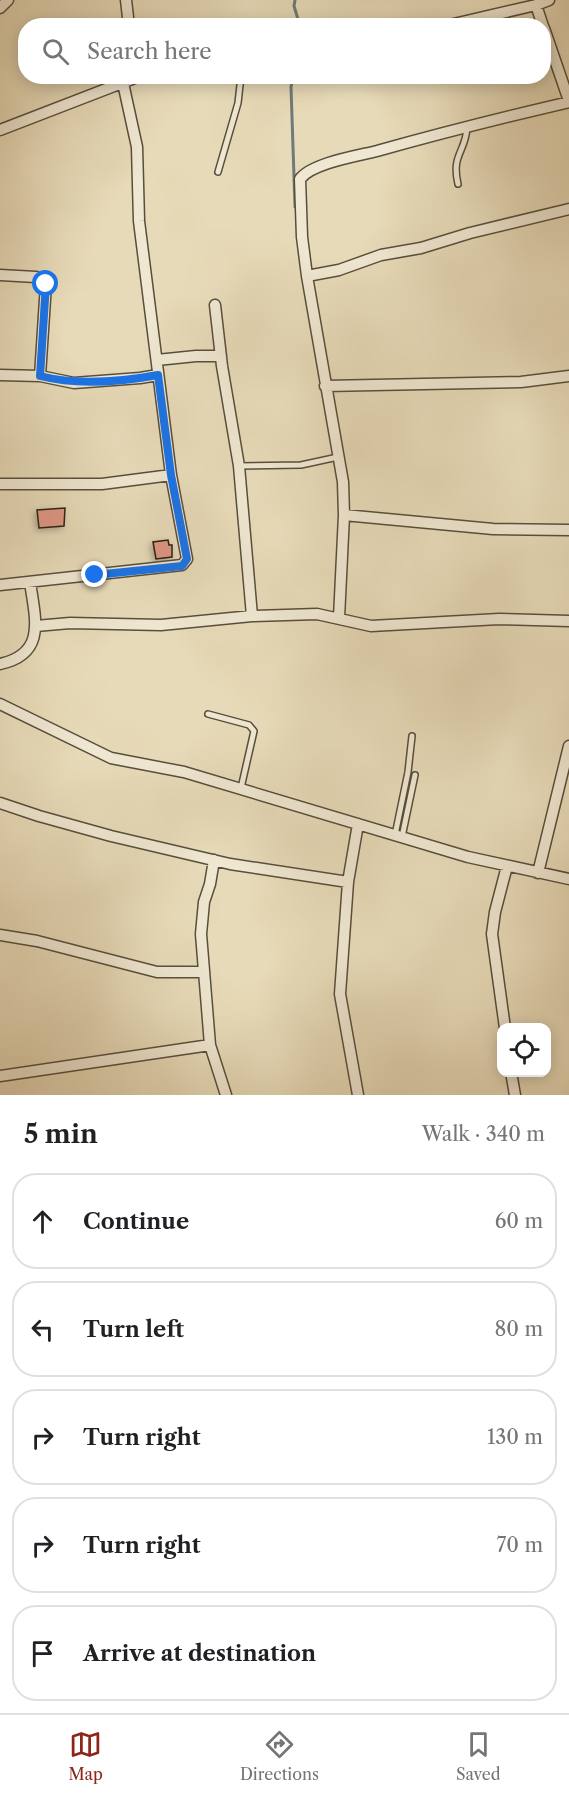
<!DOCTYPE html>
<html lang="en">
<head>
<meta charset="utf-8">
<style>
	:root { --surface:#fff; --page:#f6f6f6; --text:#202124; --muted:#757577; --line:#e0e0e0; --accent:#8f2418 }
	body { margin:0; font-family:"Libre Caslon Text",serif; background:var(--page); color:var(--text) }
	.controls { position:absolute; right:18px; bottom:18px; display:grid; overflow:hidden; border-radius:12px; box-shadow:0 3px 15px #0003 }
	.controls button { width:54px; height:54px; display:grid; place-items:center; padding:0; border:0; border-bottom:2px solid var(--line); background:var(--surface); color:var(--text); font:30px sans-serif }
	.stop { position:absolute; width:18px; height:18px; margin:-14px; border:4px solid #1a73e8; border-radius:50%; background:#fff }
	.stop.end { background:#1a73e8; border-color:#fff; box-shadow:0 2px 6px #0008 }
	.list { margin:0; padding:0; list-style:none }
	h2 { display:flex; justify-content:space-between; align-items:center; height:78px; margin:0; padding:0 24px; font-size:26px }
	h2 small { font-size:20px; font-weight:400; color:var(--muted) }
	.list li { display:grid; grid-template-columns:39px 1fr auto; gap:18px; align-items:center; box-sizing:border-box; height:96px; margin:0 12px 12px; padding:0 12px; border:2px solid var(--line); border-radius:24px }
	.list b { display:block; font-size:22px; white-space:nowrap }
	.list em { font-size:20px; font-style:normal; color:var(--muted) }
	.icon { flex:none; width:33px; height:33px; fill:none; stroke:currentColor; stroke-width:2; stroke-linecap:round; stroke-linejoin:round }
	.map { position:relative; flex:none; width:569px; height:1095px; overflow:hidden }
	.search { position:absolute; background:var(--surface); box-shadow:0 3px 15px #0003; left:18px; right:18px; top:18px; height:66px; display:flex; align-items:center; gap:15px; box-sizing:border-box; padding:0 21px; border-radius:24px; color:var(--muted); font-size:22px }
	.sheet { height:618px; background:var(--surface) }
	nav { display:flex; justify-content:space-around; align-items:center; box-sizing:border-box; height:84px; border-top:2px solid var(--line); background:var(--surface); font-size:16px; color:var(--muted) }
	nav a { display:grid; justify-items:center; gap:3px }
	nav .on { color:var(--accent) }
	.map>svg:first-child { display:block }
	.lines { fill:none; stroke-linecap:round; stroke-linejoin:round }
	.stream { stroke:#6f7b78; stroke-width:3 }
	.building { fill:#df9685; stroke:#292014; stroke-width:1.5; filter:url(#shadow) }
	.service-casing { stroke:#584e3d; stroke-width:8 }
	.minor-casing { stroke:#584e3d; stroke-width:13 }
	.service { stroke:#efe7d1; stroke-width:5 }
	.minor { stroke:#efe7d1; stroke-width:10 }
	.route { stroke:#1a73e8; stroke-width:8 }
</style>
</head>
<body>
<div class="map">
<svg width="569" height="1095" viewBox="0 0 569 1095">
	<defs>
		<filter id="shadow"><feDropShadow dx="-2.5" dy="2.5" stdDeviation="3" flood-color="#0004"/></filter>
	</defs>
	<rect width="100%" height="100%" fill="#e7dab8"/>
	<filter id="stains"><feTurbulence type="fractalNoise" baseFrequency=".00333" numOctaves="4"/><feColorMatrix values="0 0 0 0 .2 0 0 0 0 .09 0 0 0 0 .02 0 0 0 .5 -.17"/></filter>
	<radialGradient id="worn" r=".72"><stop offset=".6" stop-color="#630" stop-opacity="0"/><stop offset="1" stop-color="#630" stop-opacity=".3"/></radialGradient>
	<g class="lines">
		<!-- stream -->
		<path class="stream" d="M 295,0 L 294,6 L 300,26
			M 293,76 L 291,87 L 295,207"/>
	</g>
	<!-- building -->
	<path class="building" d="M 65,508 L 64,526 L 39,528 L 37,510 Z
		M 168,540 L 169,545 L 172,545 L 172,557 L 156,559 L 153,542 Z"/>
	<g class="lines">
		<defs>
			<path id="service" d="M 218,172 L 238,103 L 241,76
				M 458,184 C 451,154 466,152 467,127
				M 239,466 L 301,465 L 338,457
				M 208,714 L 249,725 L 254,731 L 241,788
				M 395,835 L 408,772 L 412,736
				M 402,837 L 415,775"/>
			<path id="minor" d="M 126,0 L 129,26
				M 536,5 L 543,26
				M 0,8 L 8,0
				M 445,26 L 536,5 L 549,0
				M 544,28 L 569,101
				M 0,130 L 140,76
				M 0,275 L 36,277 L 46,284 L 40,376
				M 307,276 L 339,270 L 381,255 L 421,248 L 470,233 L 569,209
				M 215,305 L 222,366 L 239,466 L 252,616
				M 157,360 L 196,356 L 221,356
				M 0,375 L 40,376 L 74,383 L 140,378 L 158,375
				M 325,386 L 521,382 L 569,376
				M 0,484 L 102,484 L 171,475
				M 344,515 L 493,529 L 569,530
				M 0,585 L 182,565 L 187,559 L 171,475 L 139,221 L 137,147 L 123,83
				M 339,618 L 344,515 L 343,482 L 307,276 L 302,237 L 300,179 C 312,163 357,156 377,151 C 441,133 505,117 569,102
				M 36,626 L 70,623 L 161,625 L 252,616 L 317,614 L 371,626 L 499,619 L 569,621
				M 0,664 C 47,654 35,618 30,582
				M 0,704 L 111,758 L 184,772 L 468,857 L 569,879
				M 0,803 L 39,816 L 111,836 L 230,864 L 348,882
				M 358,824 L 348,882 L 340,994 L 358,1095
				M 214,860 L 210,884 L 204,902 L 201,934 L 210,1045 L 226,1095
				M 538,873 L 569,746
				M 0,935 L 37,941 L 157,972 L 204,972
				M 505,1028 L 492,934 L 495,912 L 507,866
				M 511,1072 L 515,1095
				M 0,1076 L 210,1045"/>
		</defs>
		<!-- service casing -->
		<use href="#service" class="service-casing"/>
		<!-- minor casing -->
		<use href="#minor" class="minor-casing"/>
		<!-- service -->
		<use href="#service" class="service"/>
		<!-- minor -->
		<use href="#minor" class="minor"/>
	</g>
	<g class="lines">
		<!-- route -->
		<path class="route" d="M 46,284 L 40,376 C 79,386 120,382 158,375 L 171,475 L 187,559 L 182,566 L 95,575"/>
	</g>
	<rect width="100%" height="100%" filter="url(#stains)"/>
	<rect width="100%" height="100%" fill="url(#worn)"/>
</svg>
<div class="controls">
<button><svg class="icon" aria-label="locate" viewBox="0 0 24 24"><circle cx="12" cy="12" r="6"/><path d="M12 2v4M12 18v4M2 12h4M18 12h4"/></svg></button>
</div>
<div class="stop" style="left:46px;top:284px"></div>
<div class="stop end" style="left:95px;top:575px"></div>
<div class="search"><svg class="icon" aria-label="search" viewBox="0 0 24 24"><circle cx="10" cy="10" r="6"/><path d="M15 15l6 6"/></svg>Search here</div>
</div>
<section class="sheet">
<h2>5 min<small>Walk · 340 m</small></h2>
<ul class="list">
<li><svg class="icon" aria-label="ahead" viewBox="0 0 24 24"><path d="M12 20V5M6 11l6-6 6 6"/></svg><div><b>Continue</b></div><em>60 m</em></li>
<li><svg class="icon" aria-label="left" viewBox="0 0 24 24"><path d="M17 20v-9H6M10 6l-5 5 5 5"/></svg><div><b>Turn left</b></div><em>80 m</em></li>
<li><svg class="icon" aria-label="right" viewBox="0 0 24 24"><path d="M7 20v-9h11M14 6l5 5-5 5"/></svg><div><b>Turn right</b></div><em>130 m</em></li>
<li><svg class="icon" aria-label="right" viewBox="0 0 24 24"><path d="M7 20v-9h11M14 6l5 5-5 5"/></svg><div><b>Turn right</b></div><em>70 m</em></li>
<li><svg class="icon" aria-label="arrive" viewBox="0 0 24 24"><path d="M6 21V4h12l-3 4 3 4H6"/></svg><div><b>Arrive at destination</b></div></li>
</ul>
</section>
<nav>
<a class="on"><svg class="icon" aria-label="map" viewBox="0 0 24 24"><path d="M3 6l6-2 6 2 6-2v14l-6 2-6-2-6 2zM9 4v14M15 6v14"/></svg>Map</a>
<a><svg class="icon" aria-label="directions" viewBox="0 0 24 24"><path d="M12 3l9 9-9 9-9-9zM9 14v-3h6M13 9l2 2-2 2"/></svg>Directions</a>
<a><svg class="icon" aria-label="saved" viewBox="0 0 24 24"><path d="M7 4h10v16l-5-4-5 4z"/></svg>Saved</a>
</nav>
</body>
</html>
